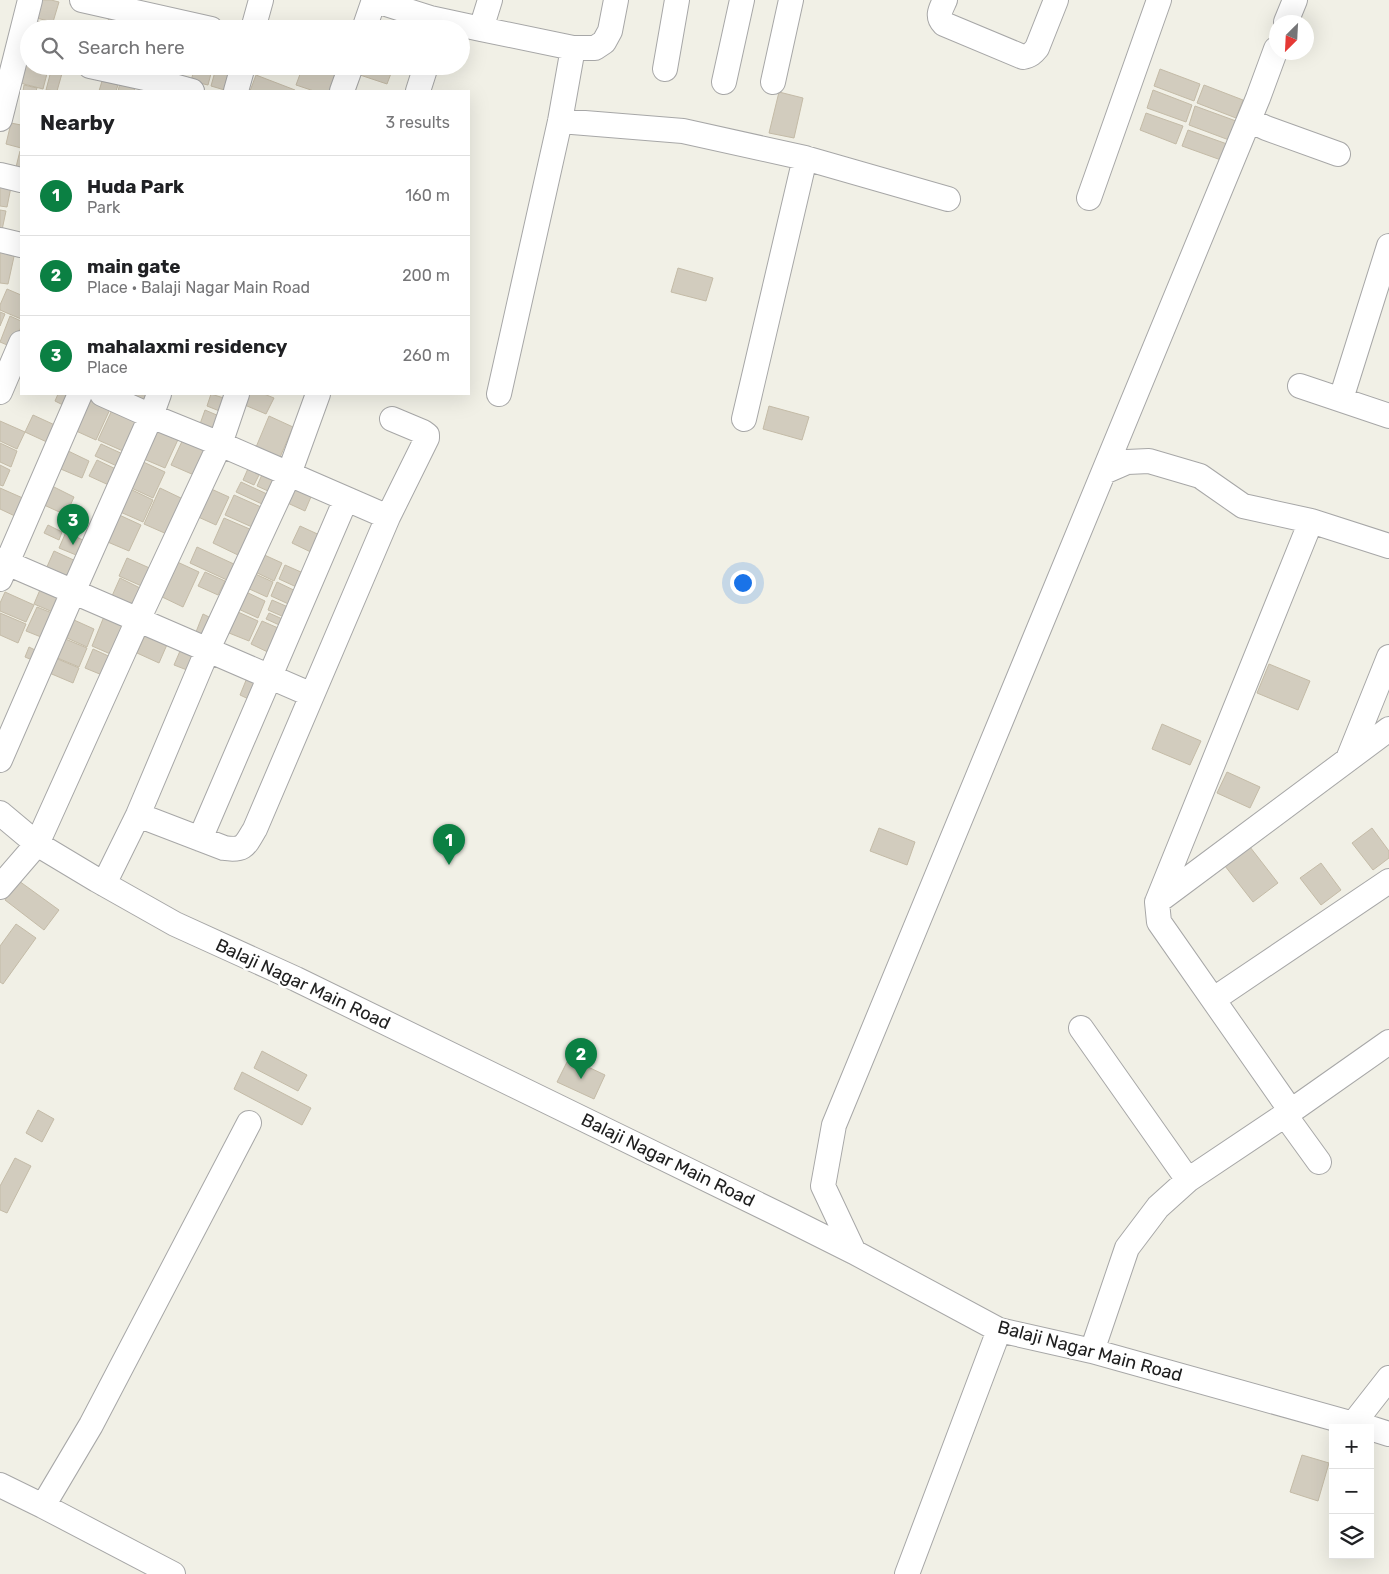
<!DOCTYPE html>
<html lang="en">
<head>
<meta charset="utf-8">
<style>
	:root { --surface:#fff; --page:#f2f2f2; --text:#202124; --muted:#757577; --line:#e0e0e0; --accent:#0b8043 }
	body { margin:0; font-family:Rubik,sans-serif; background:var(--page); color:var(--text) }
	.controls { position:absolute; right:15px; bottom:15px; display:grid; overflow:hidden; border-radius:0px; box-shadow:0 5px 20px #0002 }
	.controls button { width:45px; height:45px; display:grid; place-items:center; padding:0; border:0; border-bottom:1px solid var(--line); background:var(--surface); color:var(--text); font:25px sans-serif }
	.compass { position:absolute; left:1269px; top:15px; width:45px; height:45px; border-radius:50%; background:var(--surface); box-shadow:0 5px 20px #0002; rotate:204deg }
	.you { position:absolute; left:742px; top:582px; width:18px; height:18px; margin:-12px; border:4px solid #fff; border-radius:50%; background:#1a73e8; box-shadow:0 0 0 8px #1a73e833 }
	.badge { display:grid; place-items:center; width:32px; height:32px; border-radius:50%; background:var(--accent); color:#fff; font-size:16px; font-weight:700 }
	.pin { position:absolute; translate:-50% -41px; filter:drop-shadow(0 1px 2px #0008) }
	.pin::after { content:''; position:absolute; top:26px; width:18px; height:15px; background:inherit; clip-path:polygon(0 0,100% 0,50% 100%) }
	.list { margin:0; padding:0; list-style:none }
	h2 { display:flex; justify-content:space-between; align-items:center; height:65px; margin:0; padding:0 20px; font-size:21px }
	h2 small { font-size:16px; font-weight:400; color:var(--muted) }
	.list li { display:grid; grid-template-columns:32px 1fr auto; gap:15px; align-items:center; box-sizing:border-box; height:80px; padding:0 20px; border-top:1px solid var(--line) }
	.list b { display:block; font-size:19px; white-space:nowrap }
	.list p { margin:0; font-size:16px; white-space:nowrap; color:var(--muted) }
	.list em { font-size:16px; font-style:normal; color:var(--muted) }
	.icon { flex:none; width:28px; height:28px; fill:none; stroke:currentColor; stroke-width:2; stroke-linecap:round; stroke-linejoin:round }
	.map { position:relative; flex:none; width:1389px; height:1574px; overflow:hidden }
	.search { position:absolute; background:var(--surface); box-shadow:0 5px 20px #0002; left:20px; top:20px; width:450px; height:55px; display:flex; align-items:center; gap:12px; box-sizing:border-box; padding:0 18px; border-radius:28px; color:var(--muted); font-size:19px }
	.panel { position:absolute; background:var(--surface); box-shadow:0 5px 20px #0002; left:20px; top:90px; width:450px; height:305px; border-radius:0px }
	.map>svg:first-child { display:block }
	.building { fill:#d2ccbe; stroke:#c4bba7 }
	.lines { fill:none; stroke-linecap:round; stroke-linejoin:round }
	.minor-casing { stroke:#a7a7a7; stroke-width:26 }
	.minor { stroke:#fff; stroke-width:24 }
	.labels { text-anchor:middle; stroke-width:5; stroke-linejoin:round; paint-order:stroke }
	.street-label { font-size:18px; fill:#202020; stroke:#fff }
</style>
</head>
<body>
<div class="map">
<svg width="1389" height="1574" viewBox="0 0 1389 1574">
	<rect width="100%" height="100%" fill="#f1f0e6"/>
	<!-- building -->
	<path class="building" d="M 41,0 L 51,0 L 59,2 L 53,22 L 36,18 Z
		M 403,13 L 421,19 L 418,29 L 403,29 L 398,27 Z
		M 109,17 L 124,21 L 122,29 L 106,29 Z
		M 37,21 L 54,25 L 53,29 L 35,29 Z
		M 127,22 L 144,26 L 144,29 L 125,29 Z
		M 26,60 L 29,61 L 29,66 L 49,66 L 43,89 L 20,83 Z
		M 195,66 L 213,66 L 208,85 L 191,81 Z
		M 303,66 L 326,66 L 343,72 L 335,91 L 314,91 L 296,85 Z
		M 363,66 L 389,66 L 393,68 L 387,84 L 360,75 Z
		M 52,67 L 63,70 L 57,91 L 46,90 Z
		M 216,68 L 233,73 L 228,91 L 211,86 Z
		M 1160,69 L 1200,84 L 1194,101 L 1154,86 Z
		M 256,75 L 295,90 L 295,91 L 250,91 Z
		M 102,81 L 118,85 L 116,91 L 99,91 Z
		M 120,83 L 135,87 L 134,91 L 118,91 Z
		M 24,85 L 37,88 L 36,91 L 23,91 Z
		M 1204,85 L 1243,100 L 1236,118 L 1197,103 Z
		M 1153,90 L 1192,105 L 1186,122 L 1147,108 Z
		M 779,92 L 803,98 L 794,138 L 769,133 Z
		M 1195,106 L 1236,121 L 1229,140 L 1189,125 Z
		M 1146,113 L 1183,126 L 1176,144 L 1140,130 Z
		M 11,123 L 21,125 L 21,148 L 6,144 Z
		M 1188,130 L 1227,144 L 1221,160 L 1182,146 Z
		M 20,151 L 21,151 L 21,173 L 15,171 Z
		M 0,184 L 11,187 L 7,207 L 0,206 Z
		M 0,210 L 6,211 L 2,230 L 0,229 Z
		M 0,249 L 15,252 L 8,284 L 0,283 Z
		M 678,268 L 713,278 L 706,301 L 671,292 Z
		M 7,289 L 21,295 L 21,319 L 0,310 L 0,305 Z
		M 0,312 L 5,314 L 0,326 Z
		M 10,316 L 21,321 L 21,327 L 12,347 L 0,342 Z
		M 58,394 L 73,394 L 67,407 L 55,401 Z
		M 120,394 L 151,394 L 147,405 Z
		M 211,394 L 227,399 L 222,412 L 207,406 Z
		M 244,394 L 264,394 L 274,398 L 266,414 L 240,403 Z
		M 89,397 L 111,407 L 96,440 L 74,430 Z
		M 769,406 L 809,417 L 802,440 L 763,429 Z
		M 112,410 L 137,421 L 123,451 L 98,440 Z
		M 205,410 L 219,416 L 214,429 L 200,424 Z
		M 33,415 L 57,426 L 49,443 L 25,432 Z
		M 269,416 L 293,427 L 278,462 L 254,452 Z
		M 0,421 L 25,432 L 17,449 L 0,441 Z
		M 155,421 L 181,433 L 165,468 L 139,457 Z
		M 184,437 L 207,447 L 194,475 L 171,465 Z
		M 0,443 L 17,451 L 11,467 L 0,462 Z
		M 101,444 L 125,455 L 119,467 L 95,456 Z
		M 64,449 L 89,461 L 82,478 L 56,467 Z
		M 97,460 L 120,471 L 113,487 L 89,476 Z
		M 139,460 L 165,472 L 153,498 L 127,486 Z
		M 250,464 L 262,469 L 254,485 L 243,480 Z
		M 0,465 L 10,470 L 3,486 L 0,485 Z
		M 264,470 L 275,475 L 268,491 L 257,486 Z
		M 289,481 L 313,492 L 305,511 L 281,500 Z
		M 241,482 L 267,494 L 262,504 L 236,492 Z
		M 52,486 L 74,497 L 66,515 L 44,505 Z
		M 0,488 L 25,499 L 17,517 L 0,509 Z
		M 128,488 L 153,500 L 143,522 L 118,511 Z
		M 160,488 L 185,500 L 169,535 L 144,524 Z
		M 209,488 L 229,497 L 216,525 L 196,516 Z
		M 234,495 L 261,507 L 252,527 L 225,515 Z
		M 115,513 L 141,525 L 129,551 L 103,540 Z
		M 224,518 L 252,530 L 240,556 L 213,543 Z
		M 48,525 L 62,532 L 59,540 L 44,533 Z
		M 300,526 L 324,537 L 317,555 L 292,543 Z
		M 66,532 L 87,542 L 81,557 L 59,548 Z
		M 197,547 L 236,565 L 229,581 L 190,563 Z
		M 54,551 L 78,562 L 70,579 L 46,569 Z
		M 260,553 L 282,563 L 274,581 L 253,571 Z
		M 127,558 L 154,570 L 146,588 L 119,576 Z
		M 173,560 L 199,572 L 183,607 L 158,595 Z
		M 285,565 L 310,576 L 303,590 L 279,579 Z
		M 205,572 L 225,581 L 218,595 L 198,586 Z
		M 251,572 L 273,582 L 267,597 L 245,587 Z
		M 120,578 L 146,591 L 138,608 L 112,596 Z
		M 277,582 L 302,594 L 295,607 L 271,596 Z
		M 42,585 L 63,594 L 55,613 L 34,604 Z
		M 242,590 L 265,601 L 258,618 L 234,607 Z
		M 5,592 L 34,605 L 26,622 L 0,611 L 0,603 Z
		M 272,600 L 295,610 L 291,620 L 268,610 Z
		M 37,607 L 57,615 L 46,639 L 26,631 Z
		M 238,612 L 258,621 L 249,641 L 229,633 Z
		M 0,613 L 26,624 L 18,643 L 0,635 Z
		M 269,613 L 289,622 L 286,628 L 266,619 Z
		M 105,614 L 129,624 L 115,656 L 92,646 Z
		M 203,614 L 213,619 L 205,636 L 196,632 Z
		M 74,620 L 94,629 L 87,647 L 67,638 Z
		M 262,621 L 285,631 L 274,655 L 251,644 Z
		M 147,631 L 169,640 L 159,663 L 137,653 Z
		M 63,638 L 87,648 L 79,667 L 55,657 Z
		M 183,644 L 196,650 L 187,670 L 174,665 Z
		M 29,647 L 41,653 L 37,662 L 25,657 Z
		M 93,649 L 115,659 L 107,677 L 85,668 Z
		M 53,657 L 79,668 L 73,683 L 47,672 Z
		M 1269,664 L 1310,681 L 1298,710 L 1257,693 Z
		M 249,673 L 264,680 L 255,702 L 240,695 Z
		M 1162,724 L 1201,741 L 1190,765 L 1152,749 Z
		M 1227,772 L 1260,787 L 1250,808 L 1217,793 Z
		M 879,828 L 915,842 L 907,865 L 870,851 Z
		M 1372,828 L 1389,851 L 1389,858 L 1373,870 L 1352,843 Z
		M 1250,847 L 1278,883 L 1253,902 L 1225,866 Z
		M 1321,863 L 1341,890 L 1321,905 L 1300,878 Z
		M 19,881 L 59,910 L 44,930 L 5,900 Z
		M 16,924 L 36,938 L 3,984 L 0,982 L 0,946 Z
		M 262,1051 L 307,1075 L 298,1091 L 254,1068 Z
		M 569,1058 L 605,1075 L 594,1099 L 557,1082 Z
		M 242,1072 L 311,1108 L 302,1125 L 234,1089 Z
		M 38,1110 L 54,1119 L 42,1142 L 26,1133 Z
		M 15,1158 L 31,1166 L 7,1213 L 0,1210 L 0,1186 Z
		M 1302,1455 L 1329,1463 L 1318,1501 L 1290,1492 Z"/>
	<g class="lines">
		<defs>
			<path id="minor" d="M 82,0 L 211,29
				M 374,0 L 430,18 L 481,29 L 573,48 L 595,48 L 604,42 L 610,31 L 616,0
				M 945,0 C 941,9 936,16 944,24 L 1023,57 C 1030,56 1033,53 1037,48 L 1056,0
				M 1286,22 L 1295,0
				M 253,29 L 261,0
				M 364,29 L 374,0
				M 481,29 L 490,0
				M 90,66 L 145,78 L 192,91
				M 665,69 L 677,0
				M 724,82 L 742,0
				M 773,82 L 791,0
				M 236,91 L 243,66
				M 342,91 L 351,66
				M 418,91 L 426,66
				M 0,119 L 30,0
				M 1249,120 L 1266,128 L 1338,154
				M 560,121 L 683,131 L 805,158 L 948,199
				M 0,175 L 21,180
				M 1089,198 L 1159,0
				M 0,240 L 21,245
				M 1300,386 L 1389,416
				M 0,392 L 21,343
				M 102,394 L 151,416 L 220,444 L 388,517
				M 499,394 L 560,121 L 573,48
				M 1341,399 L 1389,246
				M 744,419 L 805,158
				M 1104,472 L 1127,462 L 1149,461 L 1200,476 L 1243,506 L 1311,521 L 1389,546
				M 0,560 L 312,695
				M 0,579 L 80,394
				M 1348,759 L 1389,657
				M 0,760 L 73,592 L 151,416 L 159,394
				M 0,813 L 37,844 L 97,880 L 175,924 L 296,979 L 782,1216 L 854,1252 L 999,1330 L 1092,1351 L 1368,1428
				M 138,815 L 224,848 C 244,851 245,846 255,829 L 388,517 L 427,438 L 427,435 L 423,432 L 392,419
				M 200,839 L 346,499
				M 104,884 L 138,815 L 208,649 L 289,474 L 318,394
				M 0,887 L 37,844 L 138,620 L 220,444 L 237,394
				M 1157,902 L 1389,729
				M 1214,999 L 1389,881
				M 1081,1028 L 1188,1180
				M 1291,1111 L 1159,922 L 1157,902 L 1311,521
				M 1285,1115 L 1319,1162
				M 854,1252 L 823,1186 L 834,1125 L 1258,98 L 1276,49
				M 1092,1351 L 1127,1248 L 1158,1207 L 1188,1180 L 1291,1111 L 1389,1042
				M 1353,1424 L 1389,1378
				M 1370,1428 L 1389,1434
				M 0,1485 L 43,1506
				M 173,1574 L 43,1506 L 91,1425 L 249,1123
				M 907,1574 L 999,1330"/>
		</defs>
		<!-- minor casing -->
		<use href="#minor" class="minor-casing"/>
		<!-- minor -->
		<use href="#minor" class="minor"/>
	</g>
	<g class="labels">
		<!-- street labels -->
		<g class="street-label">
			<text transform="translate(303 984) rotate(25)" y="6">Balaji Nagar Main Road</text>
			<text transform="translate(668 1160) rotate(26)" y="6">Balaji Nagar Main Road</text>
			<text transform="translate(1090 1351) rotate(15)" y="6">Balaji Nagar Main Road</text>
		</g>
	</g>
</svg>
<div class="controls">
<button>+</button>
<button>−</button>
<button><svg class="icon" aria-label="layers" viewBox="0 0 24 24"><path d="M12 4l9 5-9 5-9-5zM3 14l9 5 9-5"/></svg></button>
</div>
<svg class="compass" viewBox="-18 -18 36 36"><path d="M0-13l5 13h-10z" fill="#e53935"/><path d="M0 13l5-13h-10z" fill="#757577"/></svg>
<div class="you"></div>
<div class="pin badge" style="left:449px;top:865px">1</div>
<div class="pin badge" style="left:581px;top:1079px">2</div>
<div class="pin badge" style="left:73px;top:545px">3</div>
<div class="search"><svg class="icon" aria-label="search" viewBox="0 0 24 24"><circle cx="10" cy="10" r="6"/><path d="M15 15l6 6"/></svg>Search here</div>
<section class="panel">
<h2>Nearby<small>3 results</small></h2>
<ul class="list">
<li><span class="badge">1</span><div><b>Huda Park</b><p>Park</p></div><em>160 m</em></li>
<li><span class="badge">2</span><div><b>main gate</b><p>Place · Balaji Nagar Main Road</p></div><em>200 m</em></li>
<li><span class="badge">3</span><div><b>mahalaxmi residency</b><p>Place</p></div><em>260 m</em></li>
</ul>
</section>
</div>
</body>
</html>
